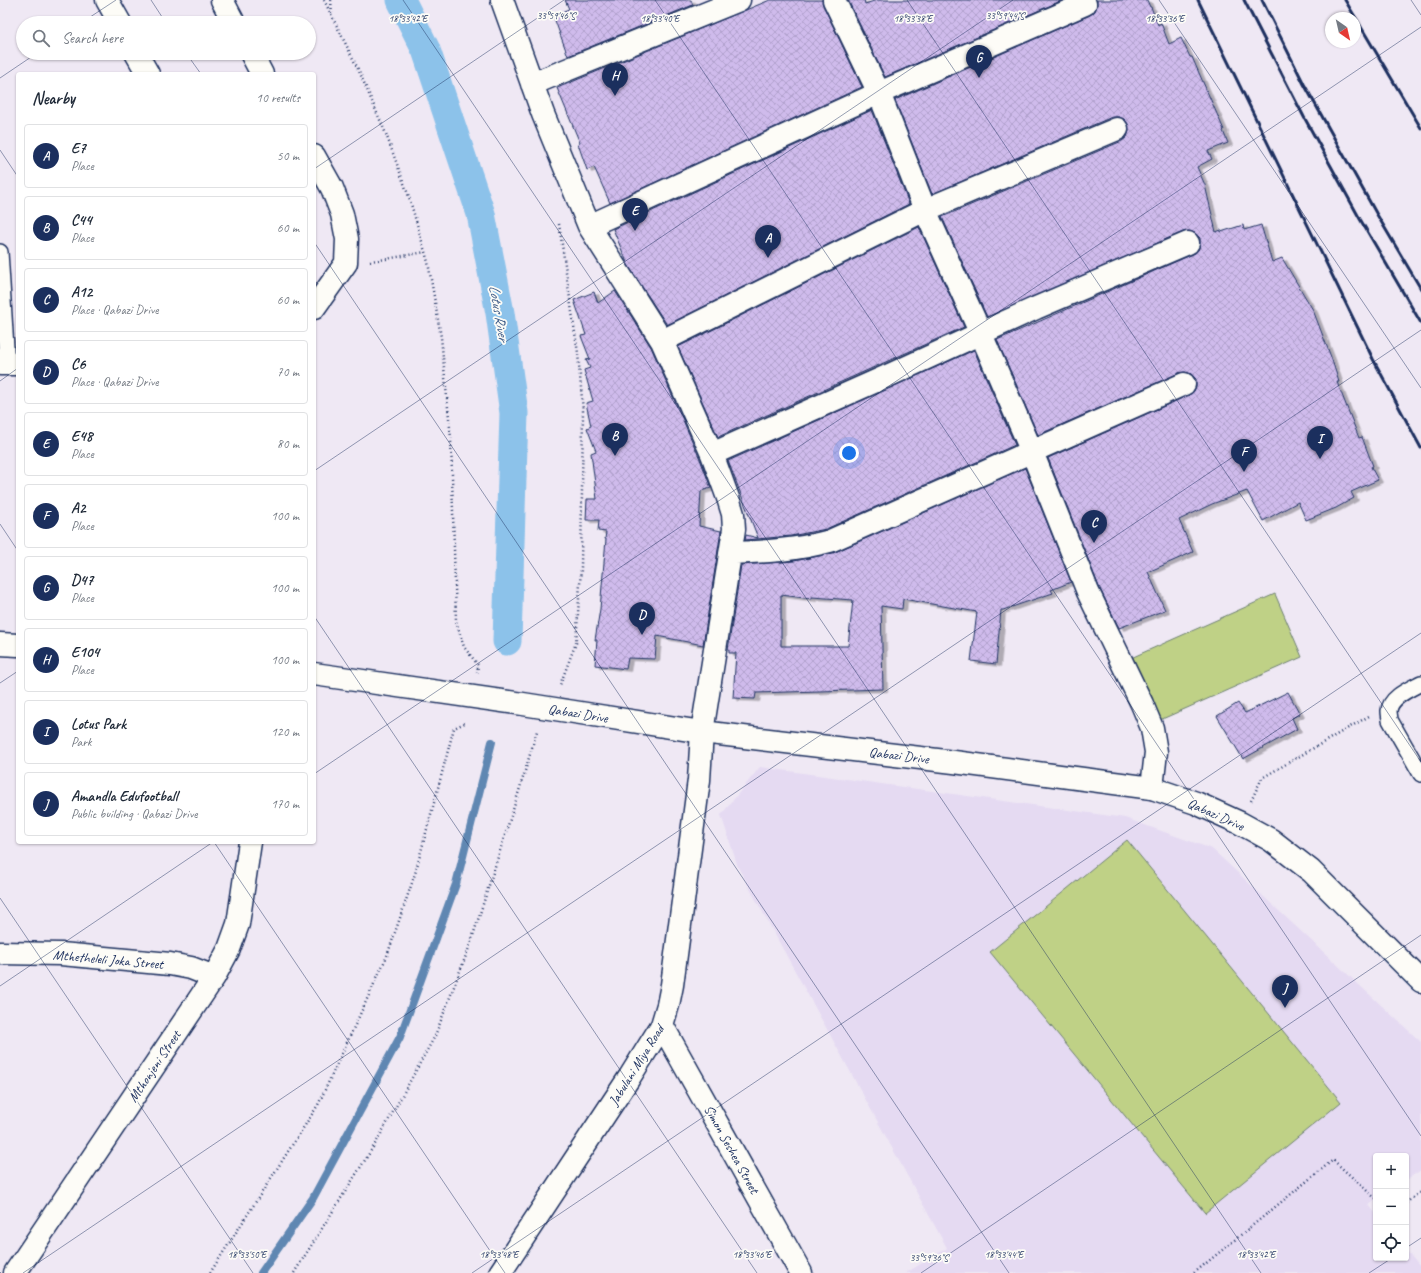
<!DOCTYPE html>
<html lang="en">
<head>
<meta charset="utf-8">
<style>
	:root { --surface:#fff; --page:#f6f6f7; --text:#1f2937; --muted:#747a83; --line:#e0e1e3; --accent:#1b2f5e }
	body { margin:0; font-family:Caveat,sans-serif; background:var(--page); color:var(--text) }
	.controls { position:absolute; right:12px; bottom:12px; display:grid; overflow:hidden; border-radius:4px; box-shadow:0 1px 3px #0004 }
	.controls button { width:36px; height:36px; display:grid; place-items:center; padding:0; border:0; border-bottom:1px solid var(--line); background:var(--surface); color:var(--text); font:20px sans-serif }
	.compass { position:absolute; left:1325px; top:12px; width:36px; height:36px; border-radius:50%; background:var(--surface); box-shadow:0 1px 3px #0004; rotate:146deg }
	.you { position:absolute; left:849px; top:453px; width:14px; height:14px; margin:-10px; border:3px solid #fff; border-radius:50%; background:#1a73e8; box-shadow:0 0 0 6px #1a73e833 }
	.badge { display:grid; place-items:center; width:26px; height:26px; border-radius:50%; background:var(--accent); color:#fff; font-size:13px; font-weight:700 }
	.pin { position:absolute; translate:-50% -33px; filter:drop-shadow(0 1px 2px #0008) }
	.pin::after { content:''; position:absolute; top:21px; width:14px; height:12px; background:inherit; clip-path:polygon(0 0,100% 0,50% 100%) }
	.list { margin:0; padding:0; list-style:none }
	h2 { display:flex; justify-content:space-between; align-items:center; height:52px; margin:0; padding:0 16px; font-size:17px }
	h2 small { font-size:13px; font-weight:400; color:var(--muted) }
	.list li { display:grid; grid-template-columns:26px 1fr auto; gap:12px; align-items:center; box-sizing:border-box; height:64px; margin:0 8px 8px; padding:0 8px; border:1px solid var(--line); border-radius:4px }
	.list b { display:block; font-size:15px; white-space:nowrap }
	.list p { margin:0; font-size:13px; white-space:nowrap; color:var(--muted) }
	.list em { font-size:13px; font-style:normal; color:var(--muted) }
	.icon { flex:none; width:22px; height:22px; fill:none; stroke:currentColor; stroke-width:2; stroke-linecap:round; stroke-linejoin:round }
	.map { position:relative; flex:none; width:1421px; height:1273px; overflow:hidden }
	.search { position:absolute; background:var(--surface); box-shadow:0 1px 3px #0004; left:16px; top:16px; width:300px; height:44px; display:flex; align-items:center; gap:10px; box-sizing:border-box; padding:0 14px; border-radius:22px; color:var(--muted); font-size:15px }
	.panel { position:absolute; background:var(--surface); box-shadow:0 1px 3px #0004; left:16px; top:72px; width:300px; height:772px; border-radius:4px }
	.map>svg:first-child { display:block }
	.built { fill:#e5daf2 }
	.grass { fill:#bfd186; stroke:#6d8072 }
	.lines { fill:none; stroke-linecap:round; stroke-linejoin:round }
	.stream { stroke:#5f87b2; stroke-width:8 }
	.canal { stroke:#8cc2ea; stroke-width:29 }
	.building { fill:url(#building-cross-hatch); stroke:#1b2f5e; fill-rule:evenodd; filter:url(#shadow) }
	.lane-casing { stroke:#1b2f5e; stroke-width:18 }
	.street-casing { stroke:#1b2f5e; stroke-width:25 }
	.secondary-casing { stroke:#1b2f5e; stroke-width:25 }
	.path { stroke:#1b2f5e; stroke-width:2.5; stroke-dasharray:1 3; stroke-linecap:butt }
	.lane { stroke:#fdfcf7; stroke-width:15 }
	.street { stroke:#fdfcf7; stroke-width:22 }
	.secondary { stroke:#fdfcf7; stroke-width:22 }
	.rail { stroke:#1b2f5e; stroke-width:3 }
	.ticks { fill:none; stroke:#1b2f5e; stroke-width:1; stroke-opacity:0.45 }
	.labels { text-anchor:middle; stroke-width:3.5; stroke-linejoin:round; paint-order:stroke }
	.street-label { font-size:14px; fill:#1b2f5e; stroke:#fdfcf7 }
	.water-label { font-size:15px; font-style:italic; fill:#3d5b88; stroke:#fdfcf7 }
	.ticks-label { font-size:10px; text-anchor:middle; fill:#1b2f5e; stroke:#fdfcf7; stroke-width:3.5; stroke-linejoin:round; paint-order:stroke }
</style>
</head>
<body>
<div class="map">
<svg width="1421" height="1273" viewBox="0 0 1421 1273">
	<defs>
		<pattern id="building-cross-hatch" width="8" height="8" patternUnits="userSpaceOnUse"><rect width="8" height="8" fill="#cfbbec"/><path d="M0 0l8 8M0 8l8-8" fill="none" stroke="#b1a1cd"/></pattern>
		<filter id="shadow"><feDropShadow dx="4.5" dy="2.5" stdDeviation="0" flood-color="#0004"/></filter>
	</defs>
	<rect width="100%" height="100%" fill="#efe8f4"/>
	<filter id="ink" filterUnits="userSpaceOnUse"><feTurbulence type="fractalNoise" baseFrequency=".025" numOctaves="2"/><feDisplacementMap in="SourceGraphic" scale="8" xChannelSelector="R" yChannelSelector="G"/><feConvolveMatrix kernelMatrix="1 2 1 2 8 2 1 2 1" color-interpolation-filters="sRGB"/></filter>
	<g filter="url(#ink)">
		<!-- built -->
		<path class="built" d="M 760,767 L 1125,818 L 1212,849 L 1421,1042 L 1421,1170 L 1406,1180 L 1406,1156 L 1376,1156 L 1376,1200 L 1369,1205 L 1376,1214 L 1376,1258 L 1406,1258 L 1406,1250 L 1421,1268 L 1421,1273 L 906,1273 L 947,1248 L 738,867 L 721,815 Z"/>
		<!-- grass -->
		<path class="grass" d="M 1275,594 L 1302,657 L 1160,720 L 1131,658 Z
			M 1127,840 L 1341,1102 L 1205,1213 L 990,952 Z"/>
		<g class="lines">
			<!-- stream -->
			<path class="stream" d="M 261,1273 L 313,1198 L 400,1037 L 456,884 L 492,742"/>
			<!-- canal -->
			<path class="canal" d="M 401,0 L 426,50 L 481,214 L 500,313 L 514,413 L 507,641"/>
		</g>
		<!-- building -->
		<path class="building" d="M 565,0 L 691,0 L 693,5 L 568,56 L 553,15 L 569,9 Z
			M 770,0 L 822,0 L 823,5 L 862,87 L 610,203 L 594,167 L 587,170 L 578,144 L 580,143 L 557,88 Z
			M 848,0 L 864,0 L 865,4 L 877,0 L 1063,0 L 885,77 Z
			M 1097,0 L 1147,0 L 1150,7 L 1151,7 L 1158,25 L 1161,23 L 1169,44 L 1181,38 L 1190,57 L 1192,57 L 1224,130 L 1223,131 L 1228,143 L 1208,151 L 1212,159 L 1197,167 L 1205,185 L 1216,232 L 1221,230 L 1221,232 L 1243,225 L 1244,230 L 1261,225 L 1272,262 L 1282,258 L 1313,310 L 1331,357 L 1339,382 L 1337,382 L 1359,438 L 1362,437 L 1373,466 L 1371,467 L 1378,480 L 1351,492 L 1354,498 L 1336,508 L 1306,520 L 1298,502 L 1263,521 L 1247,491 L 1212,504 L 1179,520 L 1193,552 L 1148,572 L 1165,610 L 1119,628 L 1099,587 L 1048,458 L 1189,395 L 1194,391 L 1196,386 L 1196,379 L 1191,374 L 1185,372 L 1179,373 L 1038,435 L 997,340 L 1193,254 L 1198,250 L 1200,244 L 1200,238 L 1195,233 L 1189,231 L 1183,232 L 987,317 L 942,217 L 1122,141 L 1127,137 L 1129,131 L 1128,124 L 1124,119 L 1119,117 L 1112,117 L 932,194 L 895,100 L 1090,15 L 1095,11 L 1097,6 Z
			M 872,110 L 909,204 L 667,325 L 628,265 L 613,229 Z
			M 919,227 L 964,327 L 718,437 L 678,347 Z
			M 615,291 L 651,347 L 700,459 L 711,488 L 701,491 L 699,526 L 721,531 L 703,645 L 657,636 L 655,659 L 628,658 L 626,669 L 595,665 L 597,640 L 595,640 L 600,609 L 606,539 L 605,539 L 606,532 L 598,531 L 599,520 L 586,520 L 587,499 L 597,499 L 591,453 L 596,451 L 587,428 L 591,426 L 586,403 L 593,401 L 584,370 L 590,368 L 586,360 L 590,359 L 581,336 L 586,335 L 574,300 L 594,292 L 598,303 Z
			M 974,350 L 1015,445 L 826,529 L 791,536 L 745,540 L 746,535 L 758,538 L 728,461 Z
			M 1025,468 L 1071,582 L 1051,590 L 1053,593 L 1003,610 L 1001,610 L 996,664 L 971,661 L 977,612 L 903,599 L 902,609 L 881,606 L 883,689 L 756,693 L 755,699 L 733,698 L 736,653 L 729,653 L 729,650 L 728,650 L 741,565 L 794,561 L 833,553 ZM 781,595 L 812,599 L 812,597 L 853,600 L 848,646 L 781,646 Z
			M 1288,692 L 1300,714 L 1292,718 L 1297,729 L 1243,759 L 1217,716 L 1238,703 L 1245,713 Z"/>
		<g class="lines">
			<defs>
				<path id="lane" d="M 0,252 L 7,364
					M 1421,683 C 1410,689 1390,697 1389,711 C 1389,714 1390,718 1390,720 L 1421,774"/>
				<path id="street" d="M 107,0 L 120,23
					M 222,0 L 234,23
					M 834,0 L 879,93 L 925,210 L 981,334 L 1032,452 L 1088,592 L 1142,704 L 1152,728 L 1156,752 L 1152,788
					M 136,53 L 148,74
					M 251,53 L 262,74
					M 532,84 L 739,0
					M 314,156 L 332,188 L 342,214 L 347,239 L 346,263 L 314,308
					M 589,226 L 879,93 L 1085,4
					M 662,341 L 925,210 L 1117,129
					M 0,364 L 18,364
					M 712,454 L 894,373 L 1036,308 L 1188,243
					M 730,553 C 764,552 797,550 830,541 L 1184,384
					M 0,953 L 61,954 L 170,964 L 191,968 L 214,977
					M 662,1025 L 801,1273
					M 15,1273 L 214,977 L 229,949 L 238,924 L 250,842
					M 500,1273 L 629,1078 L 662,1025 L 668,1005 L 672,985 L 699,780 L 702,732 L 734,529 L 733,514 L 728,498 L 712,454 L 662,341 L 589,226 L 543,114 L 502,0"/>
				<path id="secondary" d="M 0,644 L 18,645
					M 314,674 L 523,704 L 702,732 L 954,762 L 1152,788 L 1196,803 L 1240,823 L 1271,840 L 1311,871 L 1421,981"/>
			</defs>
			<!-- lane casing -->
			<use href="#lane" class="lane-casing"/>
			<!-- street casing -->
			<use href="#street" class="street-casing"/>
			<!-- secondary casing -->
			<use href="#secondary" class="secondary-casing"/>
			<!-- path -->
			<path class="path" d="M 324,0 L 359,71 L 386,134 L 409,197 L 428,262 L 441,337 L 451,438 L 456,621 L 464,647 L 478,665 L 477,673
				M 331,0 L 332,15
				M 559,224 L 578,353 L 583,411 L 581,569 L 576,643 L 560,685
				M 370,261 L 386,259 L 425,252
				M 1251,801 L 1262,778 L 1369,716
				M 1406,1203 L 1421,1191
				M 210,1273 L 318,1105 L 387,956 L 415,874 L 454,728 L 467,722
				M 294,1273 L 377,1141 L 435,1036 L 470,945 L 519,791 L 537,731
				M 1194,1273 L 1333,1160 L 1376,1199"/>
			<!-- lane -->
			<use href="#lane" class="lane"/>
			<!-- street -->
			<use href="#street" class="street"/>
			<!-- secondary -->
			<use href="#secondary" class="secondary"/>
			<!-- rail -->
			<path class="rail" d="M 1198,0 L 1373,359 L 1421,448
				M 1244,0 L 1304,117 L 1360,219 L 1421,323
				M 1262,0 L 1304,84 L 1376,213 L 1421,289
				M 1345,0 L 1421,128"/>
		</g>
	</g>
	<!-- ticks -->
	<path class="ticks" d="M 151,0 L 166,23M 403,0 L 1261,1273M 655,0 L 1421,1136M 907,0 L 1421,762M 1159,0 L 1421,388M 1411,0 L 1421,15M 81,23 L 116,0M 186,53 L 201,74M 0,78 L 37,53M 0,150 L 18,177M 314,169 L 564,0M 314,242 L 1009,1273M 0,381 L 18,368M 314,471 L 1013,0M 0,524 L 18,551M 314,616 L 757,1273M 0,683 L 18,671M 314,774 L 1421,27M 214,842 L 505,1273M 0,898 L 253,1273M 0,986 L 213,842M 1406,1248 L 1421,1238M 0,1272 L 1,1273M 23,1273 L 1421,330M 472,1273 L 1421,633M 921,1273 L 1421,935M 1369,1273 L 1392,1258"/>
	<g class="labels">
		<!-- street labels -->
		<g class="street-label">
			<text transform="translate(578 713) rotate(9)" y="5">Qabazi Drive</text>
			<text transform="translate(899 755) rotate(7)" y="5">Qabazi Drive</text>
			<text transform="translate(1216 814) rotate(24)" y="5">Qabazi Drive</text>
			<text transform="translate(108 959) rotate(5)" y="5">Mthetheleli Joka Street</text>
			<text transform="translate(636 1065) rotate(-58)" y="5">Jabulani Miya Road</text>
			<text transform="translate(154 1066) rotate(-56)" y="5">Mthonjeni Street</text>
			<text transform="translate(732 1149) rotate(61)" y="5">Simon Seshea Street</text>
		</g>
		<!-- water labels -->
		<g class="water-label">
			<text transform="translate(499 313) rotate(80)" y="5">Lotus River</text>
		</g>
	</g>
	<g class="ticks-label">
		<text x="556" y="19">33°59'46"S</text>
		<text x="1005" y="19">33°59'44"S</text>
		<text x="660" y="22">18°33'40"E</text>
		<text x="1165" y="22">18°33'36"E</text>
		<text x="408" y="22">18°33'42"E</text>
		<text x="913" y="22">18°33'38"E</text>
		<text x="247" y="1258">18°33'50"E</text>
		<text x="499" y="1258">18°33'48"E</text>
		<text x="752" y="1258">18°33'46"E</text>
		<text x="1004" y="1258">18°33'44"E</text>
		<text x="1256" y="1258">18°33'42"E</text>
		<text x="929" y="1261">33°59'36"S</text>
	</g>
</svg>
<div class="controls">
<button>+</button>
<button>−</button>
<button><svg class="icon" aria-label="locate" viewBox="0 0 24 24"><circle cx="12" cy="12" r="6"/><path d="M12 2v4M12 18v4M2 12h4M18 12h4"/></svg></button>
</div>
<svg class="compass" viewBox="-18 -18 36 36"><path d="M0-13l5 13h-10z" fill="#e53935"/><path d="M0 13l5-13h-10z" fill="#747a83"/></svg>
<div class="you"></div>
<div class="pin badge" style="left:768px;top:258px">A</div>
<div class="pin badge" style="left:615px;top:456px">B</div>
<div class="pin badge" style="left:1094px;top:543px">C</div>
<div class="pin badge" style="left:642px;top:635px">D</div>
<div class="pin badge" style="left:635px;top:231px">E</div>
<div class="pin badge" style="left:1244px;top:472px">F</div>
<div class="pin badge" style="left:979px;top:78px">G</div>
<div class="pin badge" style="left:615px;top:96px">H</div>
<div class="pin badge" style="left:1320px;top:459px">I</div>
<div class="pin badge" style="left:1285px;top:1008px">J</div>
<div class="search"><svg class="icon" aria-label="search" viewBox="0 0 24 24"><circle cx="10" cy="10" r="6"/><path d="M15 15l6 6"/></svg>Search here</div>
<section class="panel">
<h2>Nearby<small>10 results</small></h2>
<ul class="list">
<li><span class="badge">A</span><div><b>E7</b><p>Place</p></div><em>50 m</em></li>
<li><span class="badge">B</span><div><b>C44</b><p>Place</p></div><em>60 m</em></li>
<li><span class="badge">C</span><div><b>A12</b><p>Place · Qabazi Drive</p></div><em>60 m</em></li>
<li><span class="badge">D</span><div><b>C6</b><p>Place · Qabazi Drive</p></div><em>70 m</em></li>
<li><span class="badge">E</span><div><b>E48</b><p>Place</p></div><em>80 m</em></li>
<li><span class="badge">F</span><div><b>A2</b><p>Place</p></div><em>100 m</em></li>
<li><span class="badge">G</span><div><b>D47</b><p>Place</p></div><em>100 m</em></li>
<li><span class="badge">H</span><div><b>E104</b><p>Place</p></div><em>100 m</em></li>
<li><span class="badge">I</span><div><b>Lotus Park</b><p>Park</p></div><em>120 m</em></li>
<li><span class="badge">J</span><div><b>Amandla Edufootball</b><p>Public building · Qabazi Drive</p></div><em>170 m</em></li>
</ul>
</section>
</div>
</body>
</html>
